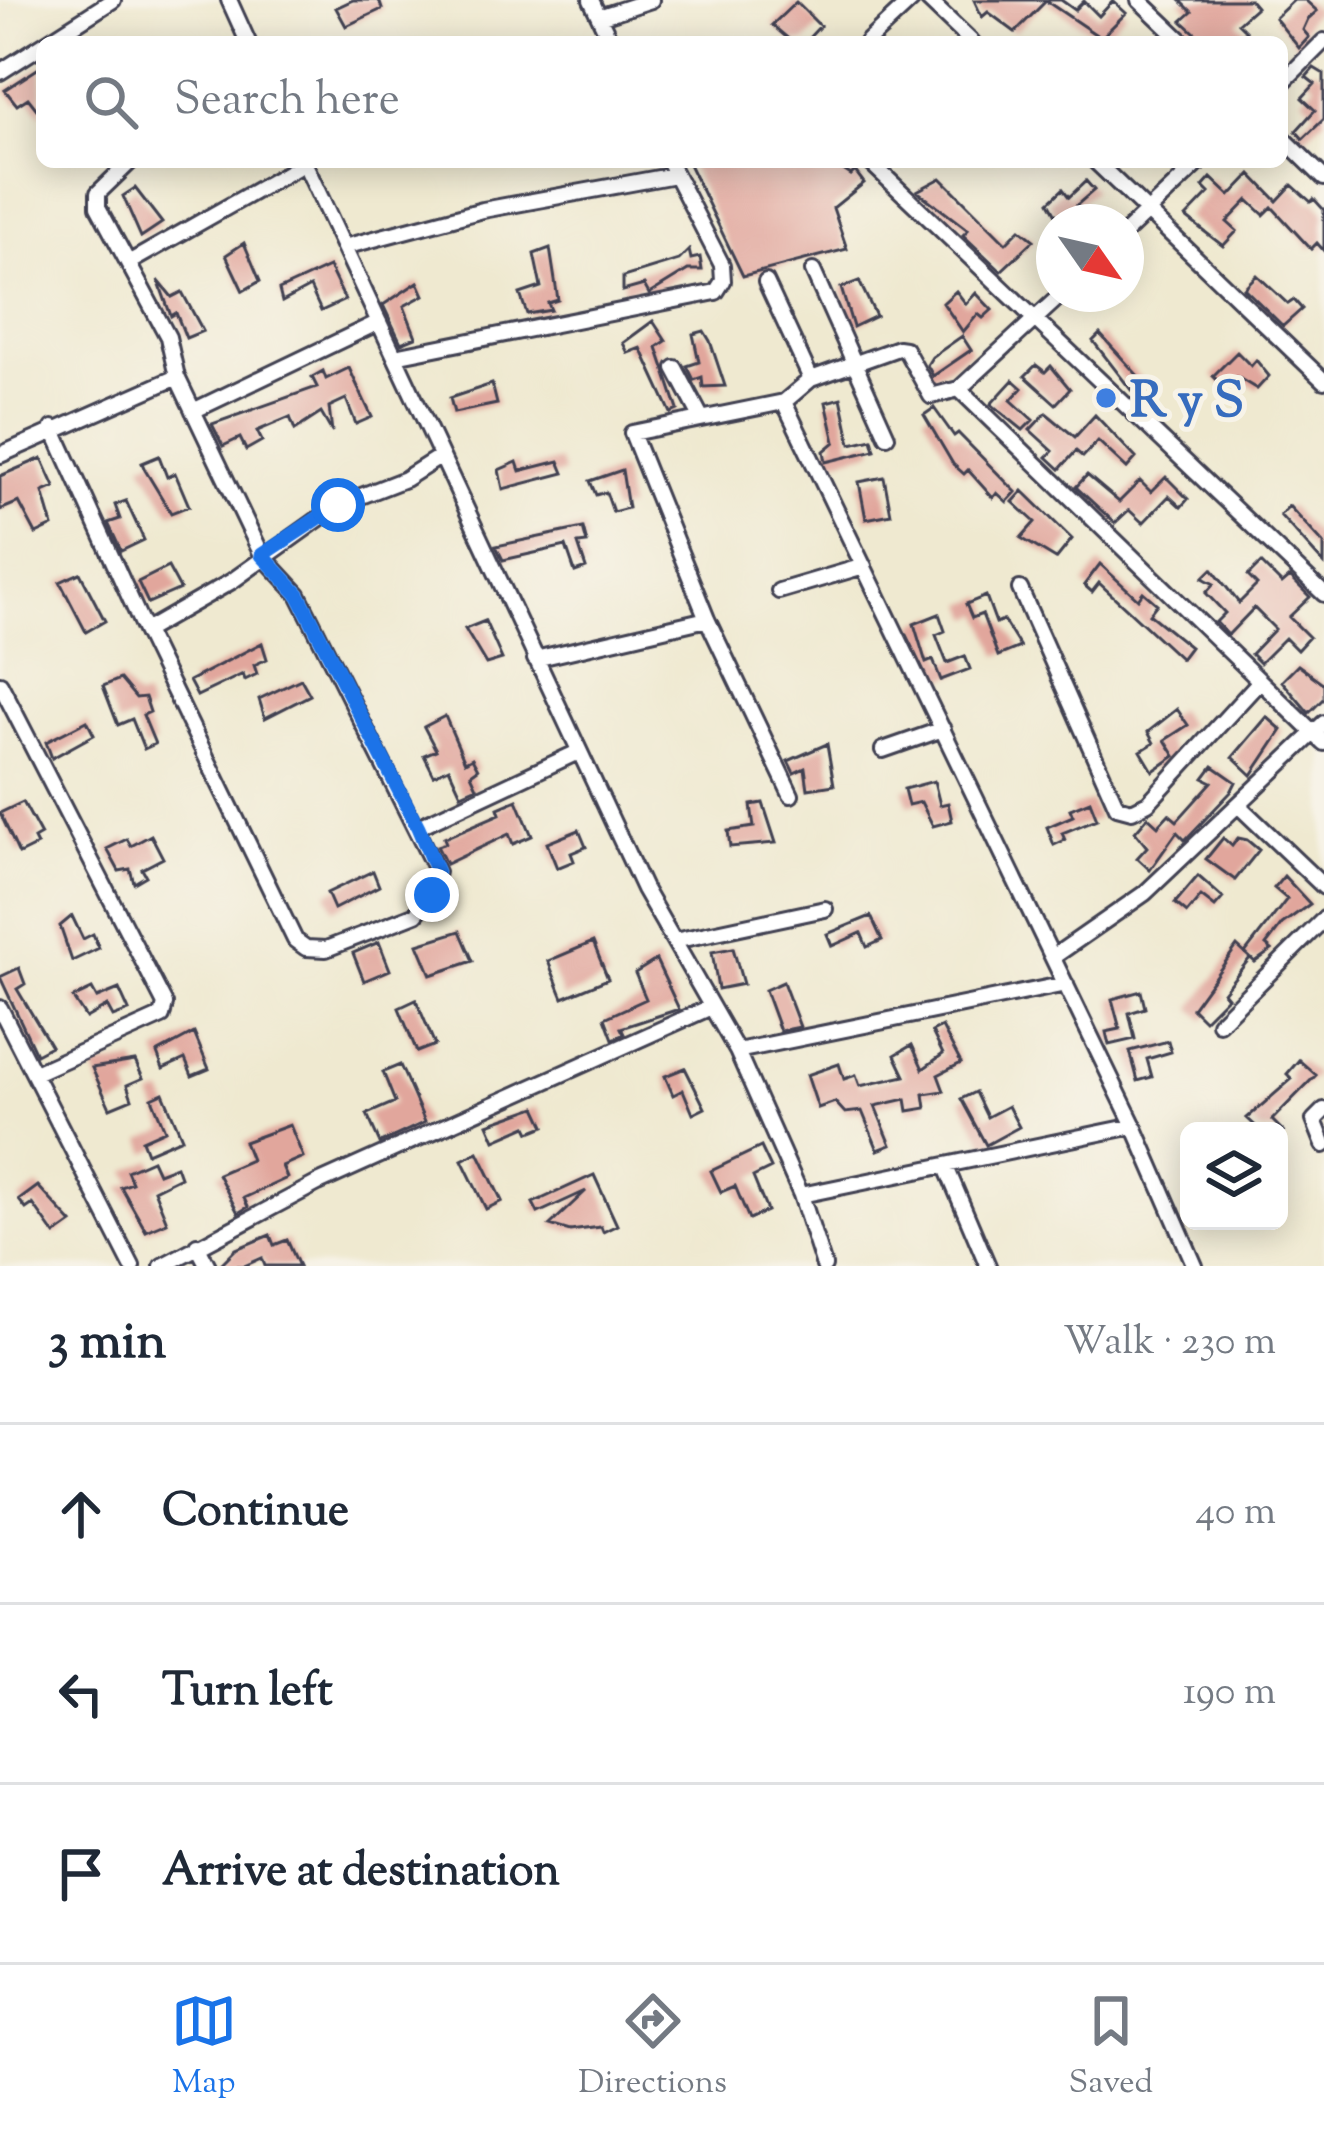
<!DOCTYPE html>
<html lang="en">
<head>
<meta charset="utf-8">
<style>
	:root { --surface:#fff; --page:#f6f6f7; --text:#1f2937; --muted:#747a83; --line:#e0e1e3; --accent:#1a73e8 }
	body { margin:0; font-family:"Sorts Mill Goudy",serif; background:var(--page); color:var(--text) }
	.controls { position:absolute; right:36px; bottom:36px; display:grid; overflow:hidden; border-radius:18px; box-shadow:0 6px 30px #0003 }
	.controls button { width:108px; height:108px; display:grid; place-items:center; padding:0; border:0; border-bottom:3px solid var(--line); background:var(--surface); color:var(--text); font:60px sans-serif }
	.compass { position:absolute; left:1036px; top:204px; width:108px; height:108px; border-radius:50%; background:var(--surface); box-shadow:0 6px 30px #0003; rotate:124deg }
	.stop { position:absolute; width:36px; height:36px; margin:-27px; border:9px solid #1a73e8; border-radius:50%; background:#fff }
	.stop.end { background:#1a73e8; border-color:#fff; box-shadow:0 3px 12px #0008 }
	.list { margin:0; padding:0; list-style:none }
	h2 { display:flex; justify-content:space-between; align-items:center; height:156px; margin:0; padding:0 48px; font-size:51px }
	h2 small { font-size:39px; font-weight:400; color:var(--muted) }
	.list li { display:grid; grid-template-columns:78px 1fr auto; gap:36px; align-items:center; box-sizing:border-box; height:180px; padding:0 48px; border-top:3px solid var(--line) }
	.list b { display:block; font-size:45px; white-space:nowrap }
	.list em { font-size:39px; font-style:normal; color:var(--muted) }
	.icon { flex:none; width:66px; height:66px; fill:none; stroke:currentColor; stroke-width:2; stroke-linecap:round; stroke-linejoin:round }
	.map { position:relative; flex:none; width:1324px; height:1266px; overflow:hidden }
	.search { position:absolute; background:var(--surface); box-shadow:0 6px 30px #0003; left:36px; right:36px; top:36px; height:132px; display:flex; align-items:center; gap:30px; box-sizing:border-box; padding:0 42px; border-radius:18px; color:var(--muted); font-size:45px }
	.sheet { height:696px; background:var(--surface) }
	nav { display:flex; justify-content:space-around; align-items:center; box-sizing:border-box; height:168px; border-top:3px solid var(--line); background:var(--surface); font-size:33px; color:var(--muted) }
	nav a { display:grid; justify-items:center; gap:6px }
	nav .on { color:var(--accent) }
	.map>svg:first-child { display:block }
	.building { fill:#e1a69c }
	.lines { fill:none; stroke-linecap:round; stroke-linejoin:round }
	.minor-casing { stroke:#414051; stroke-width:20 }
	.minor { stroke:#fff; stroke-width:14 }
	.route { stroke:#1a73e8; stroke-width:15 }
	.shop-dot { fill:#3f7fe0; stroke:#f7f3e8; stroke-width:4.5 }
	.labels { text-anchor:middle; stroke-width:10; stroke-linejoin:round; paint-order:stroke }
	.shop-label { font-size:51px; font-weight:bold; fill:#366cbe; stroke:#f7f3e8; text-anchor:start }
</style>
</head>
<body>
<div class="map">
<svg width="1324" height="1266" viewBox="0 0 1324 1266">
	<rect width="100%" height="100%" fill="#f7f3e8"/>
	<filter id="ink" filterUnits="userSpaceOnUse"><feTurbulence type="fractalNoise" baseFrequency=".00833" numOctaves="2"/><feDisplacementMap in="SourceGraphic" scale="24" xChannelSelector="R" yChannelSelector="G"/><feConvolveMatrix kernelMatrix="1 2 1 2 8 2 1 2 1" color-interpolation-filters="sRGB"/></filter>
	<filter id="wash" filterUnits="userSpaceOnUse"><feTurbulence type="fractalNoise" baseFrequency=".004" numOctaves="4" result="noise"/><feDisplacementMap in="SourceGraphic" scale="48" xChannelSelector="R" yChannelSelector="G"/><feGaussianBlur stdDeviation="2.7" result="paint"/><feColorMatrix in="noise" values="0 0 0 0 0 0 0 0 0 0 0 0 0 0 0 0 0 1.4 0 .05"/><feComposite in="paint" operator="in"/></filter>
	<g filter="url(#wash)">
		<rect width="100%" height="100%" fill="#efe9d0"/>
		<g id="blocks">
			<!-- building -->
			<path class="building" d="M 353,0 L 379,0 L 382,9 L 346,26 L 336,8 Z
				M 974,0 L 1061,0 L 1075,10 L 1084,1 L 1099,16 L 1113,1 L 1126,13 L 1101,38 L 1046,1 L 1015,32 L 988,12 L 982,17 Z
				M 1180,0 L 1250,0 L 1256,7 L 1238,23 L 1246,31 L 1233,42 L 1205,42 L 1182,21 L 1192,12 Z
				M 1294,0 L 1305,0 L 1317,11 L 1308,19 L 1303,30 L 1309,37 L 1299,48 L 1275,18 Z
				M 796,2 L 820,26 L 805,42 L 792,42 L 772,25 Z
				M 42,66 L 42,116 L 28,98 L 17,105 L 5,90 Z
				M 1314,68 L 1324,74 L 1324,119 L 1303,139 L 1296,131 L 1315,110 L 1302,98 L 1315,84 L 1306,77 Z
				M 688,162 L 831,162 L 851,175 L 855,171 L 864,183 L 833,208 L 847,249 L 743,276 Z
				M 1251,174 L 1277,201 L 1292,185 L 1311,202 L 1314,199 L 1324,210 L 1324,251 L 1317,243 L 1311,249 L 1272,207 L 1264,215 L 1248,200 L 1227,222 L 1237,231 L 1223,246 L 1186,217 L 1209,193 L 1203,187 L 1211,178 L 1230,196 Z
				M 941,178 L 1006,243 L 1020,229 L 1034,240 L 1001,271 L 963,235 L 968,230 L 917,191 Z
				M 1086,181 L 1094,190 L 1077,205 L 1092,222 L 1060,222 L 1049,202 L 1063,189 L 1069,197 Z
				M 135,188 L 162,223 L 141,237 L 123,196 Z
				M 244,243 L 260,281 L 243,291 L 226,255 Z
				M 550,248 L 558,300 L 548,303 L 551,310 L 527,314 L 520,294 L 541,287 L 534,254 Z
				M 689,250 L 691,259 L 700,257 L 702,270 L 688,270 L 649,294 L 644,285 L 623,291 L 623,277 L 679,260 Z
				M 329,267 L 345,300 L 321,311 L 310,287 L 282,302 L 279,290 Z
				M 1257,275 L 1288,304 L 1294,300 L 1302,309 L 1283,326 L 1244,288 Z
				M 158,280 L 172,297 L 182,292 L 203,331 L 186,338 L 176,313 L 171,316 Z
				M 859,281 L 876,316 L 853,327 L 841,288 Z
				M 418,282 L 424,295 L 404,306 L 416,337 L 401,343 L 383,305 Z
				M 956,291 L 966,304 L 976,293 L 992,310 L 983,318 L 978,314 L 963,332 L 943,303 Z
				M 653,321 L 666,341 L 657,347 L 678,410 L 671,413 L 641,348 L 628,353 L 623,343 Z
				M 704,331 L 710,341 L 725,386 L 703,387 L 702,377 L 694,380 L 687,366 L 699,362 L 693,334 Z
				M 1100,334 L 1141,379 L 1131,390 L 1093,341 Z
				M 962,336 L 971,350 L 933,376 L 927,365 L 932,357 Z
				M 1237,352 L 1251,366 L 1256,360 L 1269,376 L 1257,389 L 1237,377 L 1225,388 L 1213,376 Z
				M 1036,365 L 1045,372 L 1051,366 L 1070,389 L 1056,404 L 1025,376 Z
				M 349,368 L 372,417 L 356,424 L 346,399 L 329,407 L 332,432 L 321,413 L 295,430 L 290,417 L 257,431 L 262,441 L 246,450 L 240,438 L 223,446 L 212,424 L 317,387 L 312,377 L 323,371 L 326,379 Z
				M 1013,380 L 1022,388 L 1011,400 L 1033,420 L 1023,430 L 991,404 Z
				M 492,384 L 497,404 L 454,413 L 450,398 Z
				M 841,398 L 851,444 L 872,439 L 875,450 L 826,462 L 824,451 L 835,442 L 826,402 Z
				M 934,408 L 954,436 L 958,433 L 1016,492 L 1007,502 L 997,493 L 993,498 L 968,470 L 964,474 L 953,464 L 924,415 Z
				M 1046,413 L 1075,437 L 1095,415 L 1136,458 L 1127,468 L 1098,441 L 1083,457 L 1076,451 L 1060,469 L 1047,457 L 1053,451 L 1030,430 Z
				M 159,456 L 167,477 L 175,473 L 189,506 L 171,513 L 145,470 L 142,463 Z
				M 42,458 L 55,487 L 43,492 L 53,526 L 36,534 L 19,502 L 0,510 L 0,476 Z
				M 559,461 L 564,473 L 503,489 L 499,470 L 517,462 L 520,471 Z
				M 622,470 L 628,508 L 613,512 L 606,492 L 596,495 L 590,481 Z
				M 1087,475 L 1119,502 L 1140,481 L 1151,492 L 1166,477 L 1188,499 L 1181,507 L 1169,496 L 1143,523 L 1129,510 L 1115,523 L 1076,487 Z
				M 884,477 L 891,514 L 866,519 L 859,482 Z
				M 1023,491 L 1072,539 L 1056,559 L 1021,538 L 1035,522 L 1013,502 Z
				M 126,501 L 144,540 L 121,551 L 108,523 L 120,519 L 115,505 Z
				M 1289,506 L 1324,544 L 1324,564 L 1280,515 Z
				M 583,528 L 587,543 L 578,544 L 586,568 L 575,572 L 566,546 L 503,560 L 496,546 Z
				M 1261,563 L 1282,584 L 1290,577 L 1310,597 L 1289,617 L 1309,637 L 1297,650 L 1285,638 L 1260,663 L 1251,654 L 1275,629 L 1254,608 L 1228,635 L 1216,622 L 1225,613 L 1206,593 L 1214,584 L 1203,578 L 1212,569 L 1239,603 L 1257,585 L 1248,576 Z
				M 1100,564 L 1138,599 L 1143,592 L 1157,604 L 1149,614 L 1190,647 L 1181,659 L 1099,583 L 1092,592 L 1084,585 Z
				M 168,567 L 180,589 L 148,603 L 138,582 Z
				M 80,573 L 105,621 L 86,632 L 60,582 Z
				M 986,596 L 996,623 L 1003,620 L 1020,647 L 998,656 L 982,614 L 972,618 L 966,604 Z
				M 939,614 L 945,631 L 936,635 L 947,663 L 965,656 L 970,669 L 941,680 L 933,660 L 926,663 L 914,624 Z
				M 485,621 L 502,659 L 486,664 L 465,629 Z
				M 262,643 L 267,659 L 254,665 L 257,674 L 245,680 L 243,674 L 197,696 L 189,681 Z
				M 1298,665 L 1324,684 L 1324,698 L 1309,713 L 1282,681 Z
				M 120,679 L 136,698 L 145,697 L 150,712 L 143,715 L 155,744 L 144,749 L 132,719 L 118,725 L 103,686 Z
				M 301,679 L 310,695 L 265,718 L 259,699 Z
				M 1177,709 L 1188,725 L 1165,740 L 1175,756 L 1153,771 L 1141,751 L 1154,743 L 1148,732 Z
				M 445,716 L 465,762 L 472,758 L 478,769 L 471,774 L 477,787 L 461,794 L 449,768 L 434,775 L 424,755 L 436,750 L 424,727 Z
				M 1267,717 L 1282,730 L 1252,775 L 1233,757 Z
				M 87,721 L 94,735 L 52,758 L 46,742 Z
				M 827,744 L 834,785 L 808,789 L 805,768 L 794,773 L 788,761 Z
				M 1213,766 L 1236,782 L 1231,792 L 1185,840 L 1177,832 L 1150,870 L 1137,858 L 1147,847 L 1135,832 L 1148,817 L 1158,826 L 1169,814 L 1177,821 L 1212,782 L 1204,778 Z
				M 934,781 L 940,805 L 948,803 L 952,821 L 933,826 L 921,802 L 908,805 L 904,789 Z
				M 517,800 L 532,836 L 513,844 L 509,834 L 446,864 L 437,846 L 446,843 L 444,838 L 500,814 L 498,808 Z
				M 1090,801 L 1097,819 L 1062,833 L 1065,840 L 1054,845 L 1047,827 L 1073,816 L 1070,809 Z
				M 23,802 L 41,835 L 34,839 L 37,845 L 19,854 L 0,813 Z
				M 763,803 L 776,843 L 730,847 L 728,831 L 754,827 L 751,805 Z
				M 579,830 L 586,847 L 571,853 L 574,861 L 557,868 L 547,843 Z
				M 151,835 L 163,858 L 142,869 L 146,876 L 134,883 L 130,869 L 119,871 L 107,849 L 127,839 L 131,846 Z
				M 1223,838 L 1232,846 L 1238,838 L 1247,840 L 1259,850 L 1235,880 L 1206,859 Z
				M 373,871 L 379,886 L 334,909 L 327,893 Z
				M 1198,876 L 1223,898 L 1215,907 L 1201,896 L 1187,913 L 1175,903 Z
				M 1284,876 L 1310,904 L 1282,924 L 1266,945 L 1272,950 L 1255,962 L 1245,953 L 1287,899 L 1274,888 Z
				M 72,916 L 83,939 L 93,934 L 99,948 L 72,961 L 60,926 Z
				M 871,916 L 882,940 L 867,947 L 861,933 L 832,946 L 827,934 Z
				M 460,931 L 473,961 L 431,975 L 418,944 Z
				M 379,942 L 390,970 L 364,981 L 353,953 Z
				M 593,942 L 608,979 L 563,998 L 548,961 Z
				M 1237,946 L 1250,958 L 1223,992 L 1227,997 L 1204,1020 L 1192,1008 Z
				M 733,948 L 743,984 L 718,989 L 712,952 Z
				M 656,960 L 679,1009 L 621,1028 L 624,1034 L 613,1039 L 605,1018 L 646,999 L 635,973 Z
				M 19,968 L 25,984 L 17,989 L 51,1046 L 36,1054 L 0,977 Z
				M 783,982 L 800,1027 L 780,1031 L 765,990 Z
				M 92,989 L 97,998 L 119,989 L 129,1011 L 113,1017 L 107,1006 L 86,1018 L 73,998 Z
				M 1141,991 L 1145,1008 L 1129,1013 L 1135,1039 L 1109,1045 L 1106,1032 L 1120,1029 L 1112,999 Z
				M 416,1000 L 435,1045 L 417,1052 L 399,1008 Z
				M 942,1027 L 961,1063 L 938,1075 L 944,1091 L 924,1094 L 926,1108 L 908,1111 L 906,1099 L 875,1106 L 891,1145 L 878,1150 L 862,1111 L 845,1113 L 835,1102 L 818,1108 L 807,1075 L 839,1064 L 844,1079 L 856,1075 L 860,1086 L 905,1076 L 895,1055 L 912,1045 L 923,1069 L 943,1054 L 932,1032 Z
				M 194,1033 L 209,1069 L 192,1076 L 185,1059 L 163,1069 L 157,1053 Z
				M 1168,1041 L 1171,1052 L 1147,1059 L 1152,1077 L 1138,1081 L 1130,1051 Z
				M 1299,1060 L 1316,1075 L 1272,1120 L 1283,1131 L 1261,1131 L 1247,1118 L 1292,1079 L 1287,1074 Z
				M 135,1061 L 143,1078 L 127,1085 L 132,1099 L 110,1108 L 92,1068 Z
				M 400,1065 L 425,1122 L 380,1143 L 367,1114 L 395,1102 L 383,1072 Z
				M 685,1068 L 705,1108 L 693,1114 L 683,1090 L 673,1095 L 665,1076 Z
				M 975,1092 L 987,1117 L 1008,1106 L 1019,1127 L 986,1145 L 961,1099 Z
				M 163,1093 L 182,1138 L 147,1153 L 142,1140 L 165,1130 L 152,1098 Z
				M 536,1107 L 545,1126 L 530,1132 L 527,1126 L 495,1140 L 488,1124 Z
				M 290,1125 L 303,1157 L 282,1166 L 287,1178 L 244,1198 L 248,1207 L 238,1213 L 218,1174 L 251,1160 L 244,1142 Z
				M 761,1147 L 771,1168 L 753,1177 L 767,1211 L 749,1219 L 735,1186 L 721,1192 L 711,1171 Z
				M 478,1152 L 502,1201 L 486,1209 L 462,1160 Z
				M 152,1160 L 158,1173 L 176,1166 L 180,1177 L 154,1190 L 167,1222 L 146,1231 L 121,1187 L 132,1183 L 127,1171 Z
				M 594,1175 L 617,1225 L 603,1232 L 601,1227 L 570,1231 L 550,1225 L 586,1191 L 538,1213 L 533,1203 Z
				M 38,1186 L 72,1223 L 55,1235 L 33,1204 L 26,1209 L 19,1200 Z
				M 270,1235 L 274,1245 L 287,1240 L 299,1266 L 265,1266 L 262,1258 L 244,1266 L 219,1266 L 236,1249 Z"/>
		</g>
	</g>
	<g filter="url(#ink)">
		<use href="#blocks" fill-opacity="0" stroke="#414051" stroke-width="3"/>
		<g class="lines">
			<defs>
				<path id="minor" d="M 229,0 L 248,42
					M 591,0 L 611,42
					M 928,0 L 972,42
					M 1139,0 L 1183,42
					M 599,17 L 651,0
					M 867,42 L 912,0
					M 0,72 L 113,0
					M 1282,83 L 1324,41
					M 1282,137 L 1324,178
					M 304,162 L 644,889 L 737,1051 L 801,1195 L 824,1266
					M 870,162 L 1324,594
					M 1096,162 L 1324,381
					M 1126,232 L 1200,162
					M 344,247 L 483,210 L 675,175
					M 130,262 L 305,163
					M 813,271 L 887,436
					M 766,282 L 811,379
					M 395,356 L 716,292 L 723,281 L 722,265 L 669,162
					M 675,368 L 701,417
					M 959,389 L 1324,743
					M 784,402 L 1134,1126 L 1195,1266
					M 193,411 L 379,322
					M 53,428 L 145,631 L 295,940 L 306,948 L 326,949 L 416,914 L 432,895 L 437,872 L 298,594 L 262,555 L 177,377 L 168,337 L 98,207 L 98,193 L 130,162
					M 0,455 L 177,377
					M 1020,589 L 1117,807 L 1132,811 L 1148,803 L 1259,682
					M 779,591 L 864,566
					M 145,631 L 232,581 L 338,505 L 405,479 L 441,456
					M 535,659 L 707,619
					M 0,684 L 165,1004 L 162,1016 L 35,1073
					M 883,750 L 943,729
					M 791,795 L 707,619 L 632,433 L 784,402 L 811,379 L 898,348 L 905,349 L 931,396 L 959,389 L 1062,294
					M 1238,805 L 1324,887
					M 418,827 L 578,752
					M 674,941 L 825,909
					M 1053,957 L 1145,893 L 1324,723
					M 0,1008 L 132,1266
					M 1219,1023 L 1324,919
					M 737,1051 L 1066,984
					M 1324,1110 L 1314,1120 L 1324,1145
					M 946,1167 L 988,1266
					M 801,1195 L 1134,1126
					M 197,1245 L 208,1266
					M 162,1266 L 318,1183 L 711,1007"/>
			</defs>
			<!-- minor casing -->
			<use href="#minor" class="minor-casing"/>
			<!-- minor -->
			<use href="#minor" class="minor"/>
		</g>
	</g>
	<g class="lines" filter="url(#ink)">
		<!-- route -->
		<path class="route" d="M 338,505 L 262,555 L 298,594 L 418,827 L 437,872 L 432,895"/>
	</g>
	<!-- markers -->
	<circle class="shop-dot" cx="1106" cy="398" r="12"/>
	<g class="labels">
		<!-- shop labels -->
		<g class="shop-label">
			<text x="1130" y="416">R y S</text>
		</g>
	</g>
</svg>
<div class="controls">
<button><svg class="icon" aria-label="layers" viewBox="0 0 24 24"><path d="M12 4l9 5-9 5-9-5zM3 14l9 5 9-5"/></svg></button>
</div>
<svg class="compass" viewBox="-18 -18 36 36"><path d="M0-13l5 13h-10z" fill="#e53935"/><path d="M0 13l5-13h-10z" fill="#747a83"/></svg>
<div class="stop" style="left:338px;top:505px"></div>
<div class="stop end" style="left:432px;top:895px"></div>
<div class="search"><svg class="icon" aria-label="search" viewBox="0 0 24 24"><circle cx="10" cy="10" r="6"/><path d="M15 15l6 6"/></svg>Search here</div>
</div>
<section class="sheet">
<h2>3 min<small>Walk · 230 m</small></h2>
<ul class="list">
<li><svg class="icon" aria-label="ahead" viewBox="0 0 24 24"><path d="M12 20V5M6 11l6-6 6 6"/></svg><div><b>Continue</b></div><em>40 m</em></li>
<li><svg class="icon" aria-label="left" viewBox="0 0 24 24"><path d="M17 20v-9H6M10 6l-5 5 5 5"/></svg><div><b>Turn left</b></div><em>190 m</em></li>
<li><svg class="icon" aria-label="arrive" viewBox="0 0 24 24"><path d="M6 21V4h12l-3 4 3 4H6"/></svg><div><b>Arrive at destination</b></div></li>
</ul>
</section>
<nav>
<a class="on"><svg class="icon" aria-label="map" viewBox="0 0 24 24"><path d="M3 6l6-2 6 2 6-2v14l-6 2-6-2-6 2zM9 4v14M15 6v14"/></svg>Map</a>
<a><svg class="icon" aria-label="directions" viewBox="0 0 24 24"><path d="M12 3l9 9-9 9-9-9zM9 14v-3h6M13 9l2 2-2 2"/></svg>Directions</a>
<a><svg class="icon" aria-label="saved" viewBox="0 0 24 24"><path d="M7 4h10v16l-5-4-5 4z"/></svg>Saved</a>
</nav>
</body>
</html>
